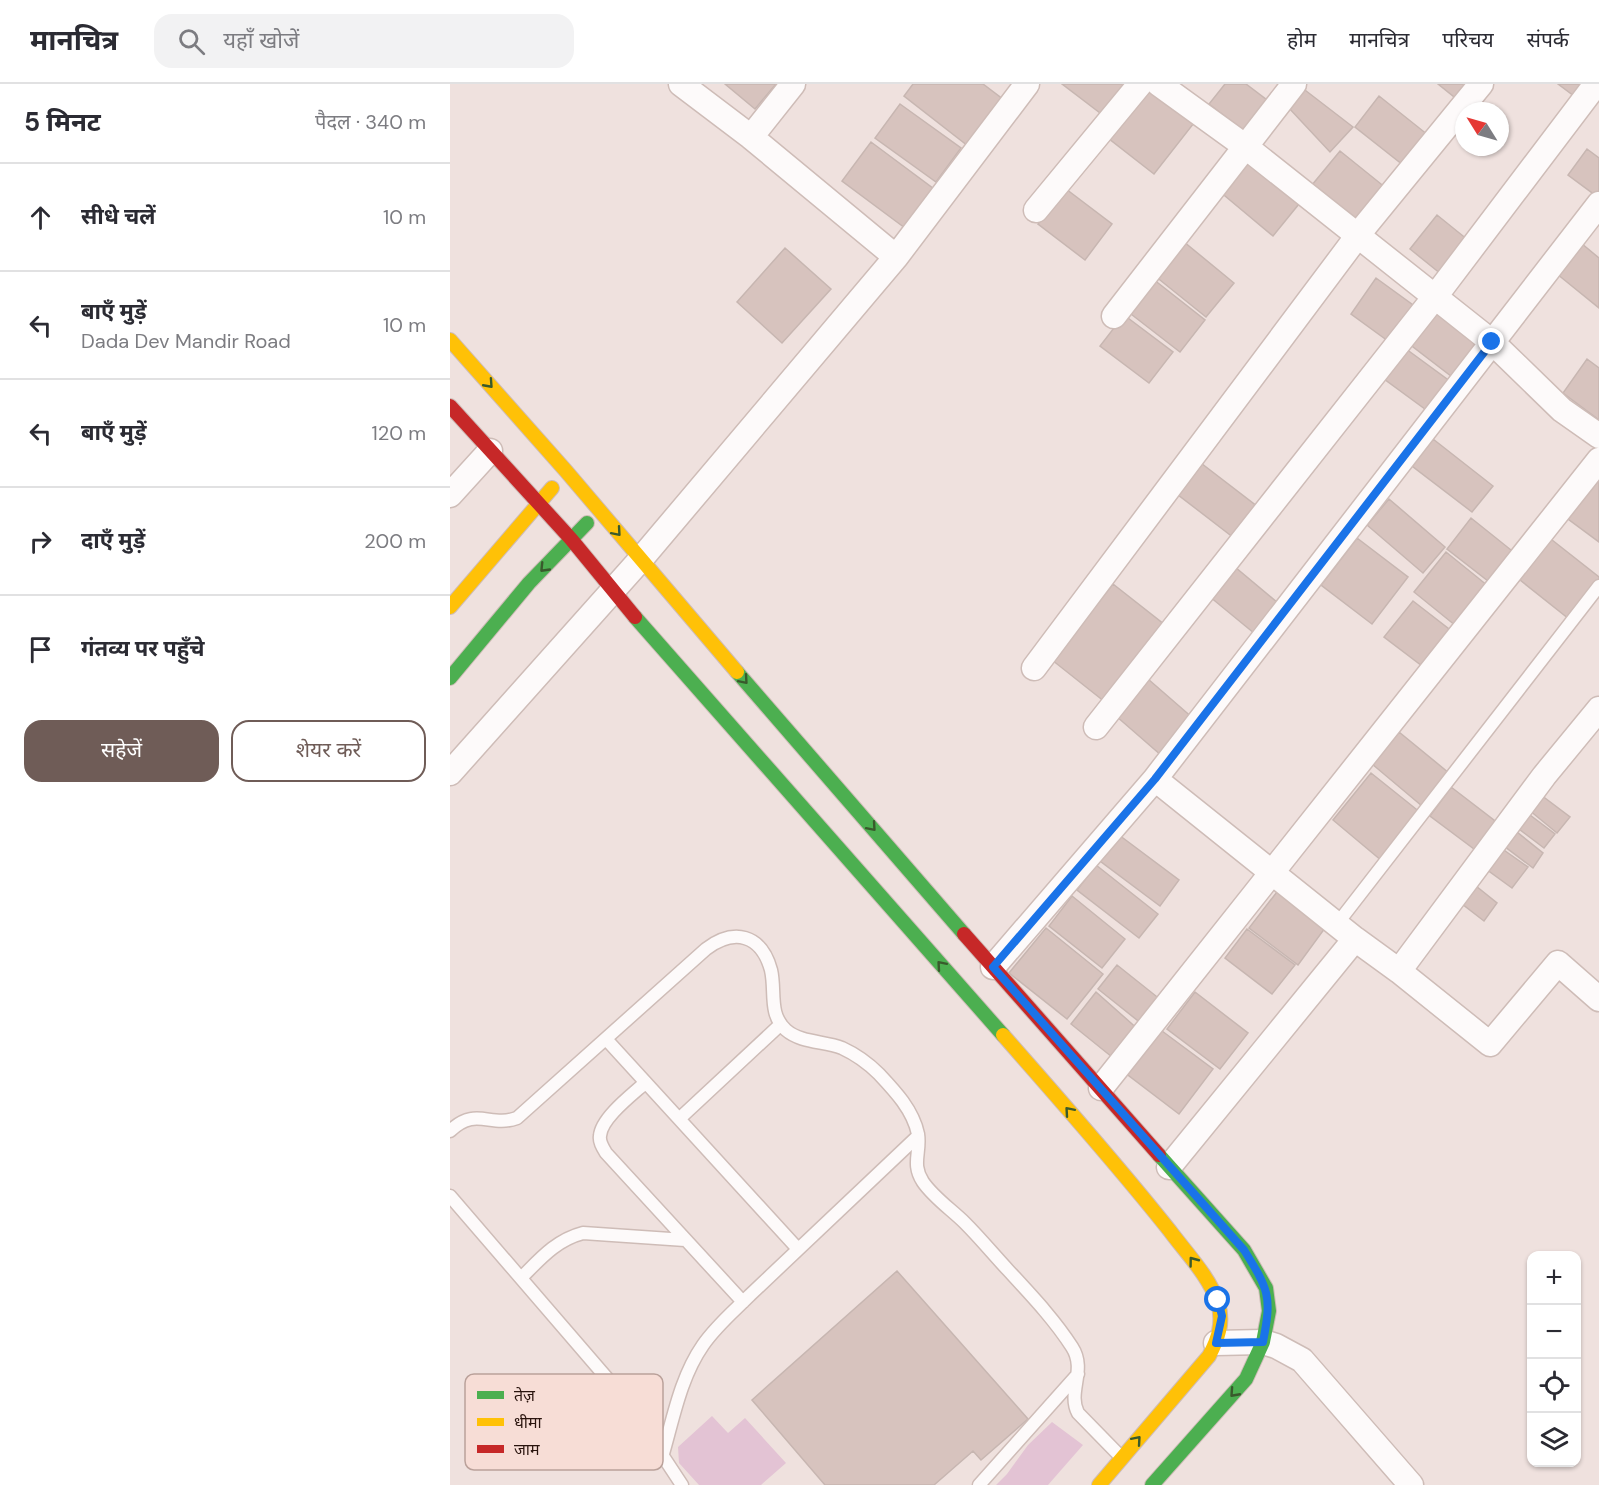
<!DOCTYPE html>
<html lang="hi">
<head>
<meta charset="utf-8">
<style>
	:root { --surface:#fff; --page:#f2f2f3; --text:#2b2b33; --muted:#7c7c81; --line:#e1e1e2; --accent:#6f5c57 }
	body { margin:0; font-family:"DM Sans","Noto Sans Devanagari",sans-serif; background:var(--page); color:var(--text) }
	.controls { position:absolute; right:18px; bottom:18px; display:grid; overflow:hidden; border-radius:12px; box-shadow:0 2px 4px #0004 }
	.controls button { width:54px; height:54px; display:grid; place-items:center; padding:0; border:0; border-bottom:2px solid var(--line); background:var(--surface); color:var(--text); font:30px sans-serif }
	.compass { position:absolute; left:1005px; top:18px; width:54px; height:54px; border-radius:50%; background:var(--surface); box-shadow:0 2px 4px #0004; rotate:307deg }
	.stop { position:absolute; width:18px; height:18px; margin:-14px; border:4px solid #1a73e8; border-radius:50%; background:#fff }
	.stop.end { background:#1a73e8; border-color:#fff; box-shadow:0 2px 6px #0008 }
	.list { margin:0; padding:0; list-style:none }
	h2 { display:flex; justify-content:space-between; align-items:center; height:78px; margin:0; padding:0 24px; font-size:26px }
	h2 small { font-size:20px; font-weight:400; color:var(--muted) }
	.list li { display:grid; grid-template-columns:39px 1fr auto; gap:18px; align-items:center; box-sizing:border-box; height:108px; padding:0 24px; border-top:2px solid var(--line) }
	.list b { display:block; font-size:22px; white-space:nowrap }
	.list p { margin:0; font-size:20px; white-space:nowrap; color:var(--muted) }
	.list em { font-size:20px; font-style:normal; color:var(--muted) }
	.actions { display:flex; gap:12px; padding:18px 24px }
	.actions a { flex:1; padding:14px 0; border:2px solid var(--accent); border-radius:18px; text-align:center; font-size:21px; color:var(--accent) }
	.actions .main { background:var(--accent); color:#fff }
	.icon { flex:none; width:33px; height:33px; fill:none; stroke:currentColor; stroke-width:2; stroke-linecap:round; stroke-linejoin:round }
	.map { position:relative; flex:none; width:1149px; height:1401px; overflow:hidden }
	header { display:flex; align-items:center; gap:36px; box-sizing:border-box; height:84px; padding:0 30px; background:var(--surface); border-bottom:2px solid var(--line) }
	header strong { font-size:28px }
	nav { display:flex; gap:33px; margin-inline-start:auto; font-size:21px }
	.search { width:420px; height:54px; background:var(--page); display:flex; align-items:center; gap:15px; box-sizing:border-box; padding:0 21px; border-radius:18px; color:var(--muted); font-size:22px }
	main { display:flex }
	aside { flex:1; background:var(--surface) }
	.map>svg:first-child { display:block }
	.green { fill:#e3c3d4 }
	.building { fill:#d7c3be; stroke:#c7b6b1; stroke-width:1.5 }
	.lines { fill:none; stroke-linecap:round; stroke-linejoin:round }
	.lane-casing { stroke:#cebcb7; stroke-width:15 }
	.street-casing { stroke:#cebcb7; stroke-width:27 }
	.fast-casing { stroke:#cebcb7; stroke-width:16 }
	.slow-casing { stroke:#cebcb7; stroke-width:16 }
	.jam-casing { stroke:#cebcb7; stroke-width:16 }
	.lane { stroke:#fdfafa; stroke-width:12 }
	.street { stroke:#fdfafa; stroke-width:24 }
	.fast { stroke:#4caf50; stroke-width:14 }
	.slow { stroke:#ffc107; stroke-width:14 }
	.jam { stroke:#c62828; stroke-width:14 }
	.oneway { stroke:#395a2c }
	.route { stroke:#1a73e8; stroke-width:8 }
	.key { fill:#f7ddd6; stroke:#baa19a; stroke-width:1.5 }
	.key-label { font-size:16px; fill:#2a140e }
</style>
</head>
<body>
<header>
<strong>मानचित्र</strong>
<div class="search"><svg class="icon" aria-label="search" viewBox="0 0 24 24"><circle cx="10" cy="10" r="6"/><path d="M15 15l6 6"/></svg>यहाँ खोजें</div>
<nav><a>होम</a><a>मानचित्र</a><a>परिचय</a><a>संपर्क</a></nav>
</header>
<main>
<aside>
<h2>5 मिनट<small>पैदल · 340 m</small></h2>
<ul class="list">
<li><svg class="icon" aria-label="ahead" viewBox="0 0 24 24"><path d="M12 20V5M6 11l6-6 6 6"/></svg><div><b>सीधे चलें</b></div><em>10 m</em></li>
<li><svg class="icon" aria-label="left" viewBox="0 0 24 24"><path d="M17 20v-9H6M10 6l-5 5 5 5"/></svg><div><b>बाएँ मुड़ें</b><p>Dada Dev Mandir Road</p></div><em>10 m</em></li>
<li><svg class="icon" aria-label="left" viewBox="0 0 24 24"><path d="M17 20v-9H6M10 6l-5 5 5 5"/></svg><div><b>बाएँ मुड़ें</b></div><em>120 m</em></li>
<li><svg class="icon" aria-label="right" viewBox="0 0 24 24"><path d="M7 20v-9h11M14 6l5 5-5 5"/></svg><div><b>दाएँ मुड़ें</b></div><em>200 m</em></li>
<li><svg class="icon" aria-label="arrive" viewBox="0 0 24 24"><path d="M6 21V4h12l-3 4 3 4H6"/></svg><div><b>गंतव्य पर पहुँचे</b></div></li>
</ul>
<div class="actions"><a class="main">सहेजें</a><a>शेयर करें</a></div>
</aside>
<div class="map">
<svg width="1149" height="1401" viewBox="0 0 1149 1401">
	<rect width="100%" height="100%" fill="#efe1de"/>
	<!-- green -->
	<path class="green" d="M 262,1332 L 278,1349 L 295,1334 L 336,1379 L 311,1401 L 249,1401 L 229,1379 L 228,1363 Z
		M 602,1338 L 633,1361 L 598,1401 L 546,1401 L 557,1390 L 578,1361 Z"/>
	<!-- building -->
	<path class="building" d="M 275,0 L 326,0 L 305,25 Z
		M 463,0 L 533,0 L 554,16 L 518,62 L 454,12 Z
		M 612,0 L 678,0 L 654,32 Z
		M 775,0 L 796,0 L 817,16 L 794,47 L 759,20 Z
		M 988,0 L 1022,0 L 1009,17 Z
		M 1108,0 L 1139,0 L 1128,15 Z
		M 697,3 L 744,39 L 704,90 L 658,54 Z
		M 851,3 L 903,43 L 880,68 L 837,22 Z
		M 929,12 L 978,51 L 953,81 L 905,43 Z
		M 450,20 L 511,64 L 486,98 L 425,54 Z
		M 421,58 L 484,105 L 455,144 L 392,97 Z
		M 1137,65 L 1149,74 L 1149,114 L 1118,91 Z
		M 890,67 L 936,104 L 908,139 L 862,101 Z
		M 798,71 L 853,115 L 823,152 L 769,107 Z
		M 616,105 L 662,140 L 635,176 L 588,140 Z
		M 987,131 L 1018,156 L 991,190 L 960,165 Z
		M 728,153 L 784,199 L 756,233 L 700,188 Z
		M 1131,159 L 1149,174 L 1149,224 L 1107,190 Z
		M 335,164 L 381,205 L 332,259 L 287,218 Z
		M 926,194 L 963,221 L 938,257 L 901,230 Z
		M 703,195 L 755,236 L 730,268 L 677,227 Z
		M 984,225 L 1036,265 L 1010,299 L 958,259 Z
		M 674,231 L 723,268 L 699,299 L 650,262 Z
		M 952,262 L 1001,298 L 979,328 L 930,292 Z
		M 1137,275 L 1149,284 L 1149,336 L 1113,309 Z
		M 983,355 L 1043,402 L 1022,428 L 962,382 Z
		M 747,376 L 808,423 L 784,454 L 723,407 Z
		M 1149,394 L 1149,458 L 1118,435 Z
		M 939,415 L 995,463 L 973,489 L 917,441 Z
		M 1021,434 L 1071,474 L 1047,504 L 997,465 Z
		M 1097,452 L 1149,493 L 1149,497 L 1119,535 L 1065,492 Z
		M 907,454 L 958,493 L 922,540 L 871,501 Z
		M 996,468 L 1043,506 L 1011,546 L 964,508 Z
		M 779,478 L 834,524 L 810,554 L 754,508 Z
		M 663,500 L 715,541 L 655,618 L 602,576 Z
		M 963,517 L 1008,552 L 980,588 L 934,553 Z
		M 698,595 L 744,635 L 712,672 L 666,632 Z
		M 949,648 L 999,689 L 972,722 L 922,680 Z
		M 921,689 L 971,729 L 932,777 L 883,736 Z
		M 1001,703 L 1049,740 L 1028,768 L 980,732 Z
		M 1091,711 L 1120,733 L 1107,749 L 1079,726 Z
		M 1076,728 L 1105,750 L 1094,764 L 1065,742 Z
		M 1062,744 L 1093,769 L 1083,784 L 1050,759 Z
		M 669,751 L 729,796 L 710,822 L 650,777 Z
		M 1051,764 L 1078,783 L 1062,804 L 1036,785 Z
		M 646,781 L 708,830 L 689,854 L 627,806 Z
		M 1021,798 L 1047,819 L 1034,837 L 1007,816 Z
		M 830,804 L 878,840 L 848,881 L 799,844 Z
		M 622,812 L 675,855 L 652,884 L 599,842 Z
		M 596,844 L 653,890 L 617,935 L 559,889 Z
		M 797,845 L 845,881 L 822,910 L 775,874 Z
		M 667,881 L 716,920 L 697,944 L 648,905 Z
		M 646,908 L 690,947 L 667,977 L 621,940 Z
		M 745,908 L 798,949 L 770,985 L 717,945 Z
		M 708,944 L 763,985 L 729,1030 L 674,988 Z
		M 447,1187 L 578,1335 L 531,1376 L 523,1367 L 484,1401 L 375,1401 L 302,1316 Z"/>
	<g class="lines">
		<defs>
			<path id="lane" d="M 887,840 L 1149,502
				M 156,955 L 348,1165
				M 195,999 C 183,1010 151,1034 150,1052 C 149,1058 153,1064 156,1069 L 293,1218
				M 229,1035 L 331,940
				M 0,1047 C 26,1022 40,1044 67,1034 L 256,865 C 284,844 311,850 321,886 C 326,907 318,930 336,946 C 351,959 374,957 392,964 C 405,970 419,980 429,990 C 445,1007 463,1026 468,1050 C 471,1068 461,1080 473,1098 C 484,1114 502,1126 515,1139 C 530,1154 544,1171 558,1186 C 581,1211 604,1235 622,1263 C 637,1286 617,1308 628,1329 L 671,1373
				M 0,1112 L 162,1300 L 178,1319 L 232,1401
				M 71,1194 C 90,1175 106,1156 133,1149 L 235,1156
				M 212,1373 C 223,1336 230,1294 253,1261 C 266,1242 284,1227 300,1211 L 468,1052
				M 529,1401 L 628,1290"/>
			<path id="street" d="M 231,0 L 301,53 L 446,173
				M 709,0 L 796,63 L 1042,258 L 1112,326 L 1149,352
				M 301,53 L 343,0
				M 586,126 L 690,0
				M 664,232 L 844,0
				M 0,411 L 40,367
				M 584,584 L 915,142 L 1031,0
				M 646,643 L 984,214 L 1146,0
				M 0,689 L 191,475 L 446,173 L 577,0
				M 705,695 L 905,855
				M 543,883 L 705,695 L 1149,120
				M 949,887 L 1040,960 L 1108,879 L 1149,915
				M 651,1004 L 1149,376
				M 719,1083 L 905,855 L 949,887 L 1094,692 L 1149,625
				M 766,1259 L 813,1258 L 826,1262 L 852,1276 L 961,1401"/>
			<path id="fast" d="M 185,533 L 553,951
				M 287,588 L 514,850
				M 0,594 L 79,499 L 137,439
				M 702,1401 L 796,1295 L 813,1258 L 819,1227 L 816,1204 L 794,1166 L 709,1071"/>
			<path id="slow" d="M 0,256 L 116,387 L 287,588
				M 0,523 L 102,404
				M 553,951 C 610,1016 667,1080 720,1147 C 737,1170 759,1192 768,1219 C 774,1239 768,1255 759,1272 L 649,1401"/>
			<path id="jam" d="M 0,322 L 121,455 L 185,533
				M 514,850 L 709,1071"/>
		</defs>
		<!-- lane casing -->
		<use href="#lane" class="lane-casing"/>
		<!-- street casing -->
		<use href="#street" class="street-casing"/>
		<!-- fast casing -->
		<use href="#fast" class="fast-casing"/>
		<!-- slow casing -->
		<use href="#slow" class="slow-casing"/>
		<!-- jam casing -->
		<use href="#jam" class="jam-casing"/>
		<!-- lane -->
		<use href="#lane" class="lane"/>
		<!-- street -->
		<use href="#street" class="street"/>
		<!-- fast -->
		<use href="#fast" class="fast"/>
		<!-- slow -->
		<use href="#slow" class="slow"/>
		<!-- jam -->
		<use href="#jam" class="jam"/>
	</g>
	<!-- one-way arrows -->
	<defs><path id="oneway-chevron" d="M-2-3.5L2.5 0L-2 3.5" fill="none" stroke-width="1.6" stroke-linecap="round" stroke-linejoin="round" transform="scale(1.5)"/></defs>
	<g class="oneway">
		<use href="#oneway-chevron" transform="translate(39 300) rotate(48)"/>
		<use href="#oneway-chevron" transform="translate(167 448) rotate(49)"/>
		<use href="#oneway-chevron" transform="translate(94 484) rotate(134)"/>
		<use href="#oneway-chevron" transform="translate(294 596) rotate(49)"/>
		<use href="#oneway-chevron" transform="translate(422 743) rotate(49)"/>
		<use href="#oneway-chevron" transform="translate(491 881) rotate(-131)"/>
		<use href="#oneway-chevron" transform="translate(619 1027) rotate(-131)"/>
		<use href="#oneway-chevron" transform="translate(743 1177) rotate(-127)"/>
		<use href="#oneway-chevron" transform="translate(784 1309) rotate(132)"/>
		<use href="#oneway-chevron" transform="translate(687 1356) rotate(-49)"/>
	</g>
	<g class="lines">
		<!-- route -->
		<path class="route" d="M 768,1216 L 772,1232 L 766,1259 L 813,1258 C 822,1212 819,1206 794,1166 L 543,883 L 705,695 L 1042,258"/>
	</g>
	<!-- legend -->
	<rect x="15" y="1290" width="198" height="96" rx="9" class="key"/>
	<rect x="27" y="1307" width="27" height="8" fill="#4caf50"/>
	<rect x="27" y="1334" width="27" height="8" fill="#ffc107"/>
	<rect x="27" y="1361" width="27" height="8" fill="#c62828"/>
	<g class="key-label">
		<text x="64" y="1317">तेज़</text>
		<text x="64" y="1344">धीमा</text>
		<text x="64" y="1371">जाम</text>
	</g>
</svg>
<div class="controls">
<button>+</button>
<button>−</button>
<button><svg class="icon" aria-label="locate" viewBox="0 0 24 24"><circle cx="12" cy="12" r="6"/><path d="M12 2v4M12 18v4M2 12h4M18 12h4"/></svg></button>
<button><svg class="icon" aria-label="layers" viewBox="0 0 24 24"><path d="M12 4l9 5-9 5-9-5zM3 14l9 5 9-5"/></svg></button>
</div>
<svg class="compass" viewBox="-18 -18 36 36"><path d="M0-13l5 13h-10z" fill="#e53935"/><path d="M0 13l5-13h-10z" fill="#7c7c81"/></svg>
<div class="stop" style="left:768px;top:1216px"></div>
<div class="stop end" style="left:1042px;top:258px"></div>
</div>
</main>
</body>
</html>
